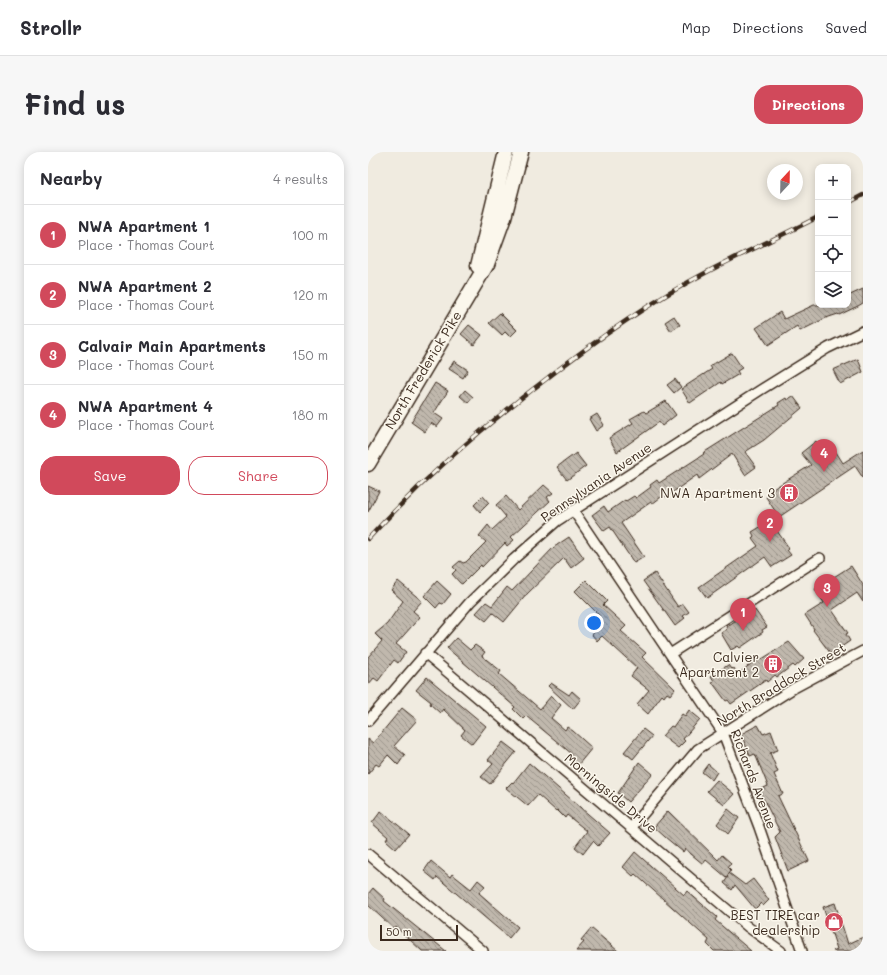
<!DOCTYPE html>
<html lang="en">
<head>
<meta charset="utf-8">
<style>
	:root { --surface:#fff; --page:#f7f7f7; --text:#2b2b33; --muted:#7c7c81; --line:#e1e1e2; --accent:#d1495b }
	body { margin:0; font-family:Mali,sans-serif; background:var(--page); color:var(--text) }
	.controls { position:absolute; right:12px; top:12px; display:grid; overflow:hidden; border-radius:8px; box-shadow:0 2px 10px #0003 }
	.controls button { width:36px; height:36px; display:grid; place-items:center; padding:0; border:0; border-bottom:1px solid var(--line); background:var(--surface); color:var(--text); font:20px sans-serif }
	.compass { position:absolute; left:399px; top:12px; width:36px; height:36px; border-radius:50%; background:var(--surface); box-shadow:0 2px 10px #0003; rotate:22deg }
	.scale { position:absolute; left:12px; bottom:10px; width:78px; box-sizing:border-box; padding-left:4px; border:2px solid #3b2a1e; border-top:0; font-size:11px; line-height:14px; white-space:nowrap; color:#3b2a1e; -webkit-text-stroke:3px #fbf7ec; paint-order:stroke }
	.you { position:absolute; left:226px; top:471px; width:14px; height:14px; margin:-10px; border:3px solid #fff; border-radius:50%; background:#1a73e8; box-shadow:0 0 0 6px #1a73e833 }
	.badge { display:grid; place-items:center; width:26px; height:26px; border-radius:50%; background:var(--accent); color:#fff; font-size:13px; font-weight:700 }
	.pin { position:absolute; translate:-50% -33px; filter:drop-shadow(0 1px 2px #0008) }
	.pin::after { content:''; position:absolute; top:21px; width:14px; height:12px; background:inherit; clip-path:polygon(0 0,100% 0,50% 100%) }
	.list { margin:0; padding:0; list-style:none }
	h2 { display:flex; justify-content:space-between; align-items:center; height:52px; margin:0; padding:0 16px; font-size:17px }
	h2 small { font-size:13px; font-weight:400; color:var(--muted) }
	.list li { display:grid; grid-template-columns:26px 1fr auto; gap:12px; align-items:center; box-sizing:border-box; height:60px; padding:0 16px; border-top:1px solid var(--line) }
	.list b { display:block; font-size:15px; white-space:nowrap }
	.list p { margin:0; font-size:13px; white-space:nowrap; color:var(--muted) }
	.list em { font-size:13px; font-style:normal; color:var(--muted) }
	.actions { display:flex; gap:8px; padding:12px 16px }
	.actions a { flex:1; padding:9px 0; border:1px solid var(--accent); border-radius:16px; text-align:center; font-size:14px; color:var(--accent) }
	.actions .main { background:var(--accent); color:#fff }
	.icon { flex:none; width:22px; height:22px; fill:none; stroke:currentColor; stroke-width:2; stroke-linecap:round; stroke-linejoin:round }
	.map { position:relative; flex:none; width:495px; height:799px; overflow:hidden; border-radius:16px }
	header { display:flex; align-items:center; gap:24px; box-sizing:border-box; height:56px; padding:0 20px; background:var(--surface); border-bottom:1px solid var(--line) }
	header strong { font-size:19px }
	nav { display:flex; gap:22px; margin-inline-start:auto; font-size:14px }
	.intro { display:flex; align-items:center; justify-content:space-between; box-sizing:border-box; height:96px; padding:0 24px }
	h1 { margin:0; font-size:28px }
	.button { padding:10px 18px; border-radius:16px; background:var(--accent); color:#fff; font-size:14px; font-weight:700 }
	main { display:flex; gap:24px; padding:0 24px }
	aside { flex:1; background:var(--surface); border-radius:16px; box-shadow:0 2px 10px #0003 }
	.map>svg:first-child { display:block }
	.building { fill:url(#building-back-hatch); stroke:#3b2a1e }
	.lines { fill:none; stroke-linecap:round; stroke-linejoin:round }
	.street-casing { stroke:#3b2a1e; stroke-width:12 }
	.primary-casing { stroke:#3b2a1e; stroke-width:17 }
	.street { stroke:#fbf7ec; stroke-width:9 }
	.primary { stroke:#fbf7ec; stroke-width:14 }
	.rail-casing { stroke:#3b2a1e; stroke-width:4.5 }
	.rail { stroke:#fbf7ec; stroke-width:3; stroke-dasharray:9; stroke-linecap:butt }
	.labels { text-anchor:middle; stroke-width:3; stroke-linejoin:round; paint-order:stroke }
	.street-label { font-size:13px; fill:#3b2a1e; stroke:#fbf7ec }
	.poi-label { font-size:13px; fill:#3b2a1e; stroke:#fbf7ec; text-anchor:end }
</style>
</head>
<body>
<header>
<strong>Strollr</strong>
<nav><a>Map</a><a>Directions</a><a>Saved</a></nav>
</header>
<div class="intro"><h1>Find us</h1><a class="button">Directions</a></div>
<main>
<aside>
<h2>Nearby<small>4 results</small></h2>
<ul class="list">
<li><span class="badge">1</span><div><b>NWA Apartment 1</b><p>Place · Thomas Court</p></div><em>100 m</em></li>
<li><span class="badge">2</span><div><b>NWA Apartment 2</b><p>Place · Thomas Court</p></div><em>120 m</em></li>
<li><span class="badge">3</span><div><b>Calvair Main Apartments</b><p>Place · Thomas Court</p></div><em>150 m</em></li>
<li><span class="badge">4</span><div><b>NWA Apartment 4</b><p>Place · Thomas Court</p></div><em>180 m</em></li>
</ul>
<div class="actions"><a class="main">Save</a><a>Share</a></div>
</aside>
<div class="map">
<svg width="495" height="799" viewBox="0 0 495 799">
	<defs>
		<pattern id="building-back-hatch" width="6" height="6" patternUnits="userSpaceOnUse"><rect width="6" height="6" fill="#c0b8ad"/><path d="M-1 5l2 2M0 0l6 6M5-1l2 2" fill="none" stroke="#9d968c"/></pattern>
	</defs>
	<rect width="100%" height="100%" fill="#f0ebe0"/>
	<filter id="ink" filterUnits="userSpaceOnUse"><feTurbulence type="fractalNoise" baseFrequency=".025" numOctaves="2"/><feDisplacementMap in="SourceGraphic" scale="8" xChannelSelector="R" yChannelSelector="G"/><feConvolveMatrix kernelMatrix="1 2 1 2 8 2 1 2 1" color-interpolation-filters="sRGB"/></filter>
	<g filter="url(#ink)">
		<!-- building -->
		<path class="building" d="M 495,137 L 495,151 L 490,154 L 471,163 L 470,162 L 458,166 L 432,179 L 429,174 L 400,193 L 388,176 L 412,160 L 416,167 L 446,153 L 480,153 L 480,144 Z
			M 132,161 L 149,178 L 142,185 L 137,180 L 134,183 L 121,171 Z
			M 306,164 L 312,173 L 303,179 L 297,170 Z
			M 101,173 L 114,183 L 106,193 L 93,182 Z
			M 364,201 L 374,216 L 369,219 L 371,222 L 354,232 L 353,230 L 322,251 L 313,237 L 344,217 L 342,214 Z
			M 490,207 L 495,220 L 472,232 L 465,218 Z
			M 86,209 L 100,218 L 95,226 L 81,217 Z
			M 307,227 L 313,235 L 306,241 L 299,233 Z
			M 67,231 L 80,239 L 66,261 L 75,267 L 69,275 L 63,271 L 57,280 L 43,270 Z
			M 97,238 L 105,245 L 100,251 L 92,244 Z
			M 425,244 L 434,256 L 396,288 L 377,300 L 388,315 L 377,323 L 364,302 L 331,327 L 329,323 L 298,345 L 297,342 L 284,352 L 283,350 L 253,371 L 276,405 L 266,411 L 242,375 L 236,379 L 224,363 L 236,354 L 240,360 L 257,348 L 258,349 L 266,344 L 268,346 L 283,335 L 282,333 L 289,328 L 291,331 L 336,302 L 335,301 L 411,253 L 410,251 L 418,246 L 419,248 Z
			M 298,249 L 308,263 L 294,274 L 291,270 L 249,300 L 241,286 L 265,271 L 262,267 L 276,259 L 278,261 Z
			M 229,262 L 236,273 L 228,279 L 221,267 Z
			M 448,289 L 460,302 L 468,300 L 475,311 L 495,298 L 495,326 L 487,314 L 411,365 L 398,345 L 402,343 L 400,340 L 443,313 L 433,301 Z
			M 208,301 L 218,314 L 199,328 L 189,315 Z
			M 176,333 L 185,341 L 179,345 L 182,349 L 143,385 L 146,388 L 139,394 L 137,391 L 114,415 L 113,413 L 94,432 L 92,431 L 84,422 L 88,418 L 85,415 L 92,409 L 95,411 L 98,410 L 118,390 L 111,384 L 120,373 L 124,378 L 138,365 L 128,353 L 138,344 L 150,358 Z
			M 0,334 L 11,339 L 0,360 Z
			M 115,344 L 121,351 L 112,360 L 106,353 Z
			M 402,369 L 421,396 L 419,398 L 423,403 L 404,415 L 397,405 L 339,446 L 331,435 L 390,394 L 384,386 L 386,384 L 384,380 Z
			M 201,385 L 216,406 L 203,416 L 196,406 L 159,442 L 136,470 L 125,461 L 118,469 L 108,461 L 118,450 L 124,454 L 139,435 L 144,439 L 186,395 Z
			M 483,414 L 495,433 L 495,450 L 489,441 L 464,458 L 480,481 L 478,482 L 482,489 L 463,502 L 445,478 L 446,477 L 437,463 L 456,451 L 447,437 Z
			M 287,421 L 310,455 L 315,452 L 321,460 L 315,464 L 317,466 L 307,474 L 275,429 Z
			M 218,428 L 239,449 L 235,453 L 258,474 L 253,479 L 278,501 L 274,505 L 307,537 L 302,543 L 299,541 L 296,545 L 294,543 L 280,562 L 269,552 L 281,538 L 263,524 L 269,516 L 234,484 L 229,489 L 224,483 L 228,478 L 224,474 L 232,464 L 207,439 Z
			M 30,429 L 54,449 L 45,459 L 52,465 L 28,492 L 38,500 L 30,511 L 26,508 L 10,529 L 6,526 L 0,533 L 0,505 L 14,489 L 7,482 L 19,472 L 35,449 L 23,438 Z
			M 69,429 L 83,442 L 75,452 L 72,451 L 68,456 L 56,444 Z
			M 387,458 L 399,475 L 394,478 L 395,480 L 372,496 L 370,494 L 363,498 L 353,481 L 359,477 L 358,475 L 380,460 L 382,462 Z
			M 88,486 L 102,498 L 107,493 L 117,500 L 114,504 L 133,519 L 131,522 L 172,557 L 183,544 L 193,553 L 183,566 L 197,578 L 199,575 L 205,579 L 224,596 L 210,613 L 202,605 L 204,602 L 158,564 L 155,567 L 145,557 L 147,555 L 79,496 Z
			M 421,490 L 436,507 L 427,515 L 425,513 L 409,525 L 407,523 L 399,530 L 398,528 L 363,552 L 360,548 L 358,549 L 344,530 L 346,529 L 343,524 L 360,513 L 363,517 L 366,516 L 370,522 L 384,511 L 385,512 L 393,506 L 394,507 Z
			M 59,525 L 118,574 L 104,592 L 93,583 L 97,578 L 75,557 L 72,561 L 62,552 L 63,550 L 48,538 Z
			M 183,531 L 201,543 L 204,539 L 213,547 L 205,557 L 180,534 Z
			M 34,556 L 49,568 L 26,594 L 37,603 L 30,613 L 20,603 L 11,614 L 8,612 L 0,622 L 0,587 L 5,591 Z
			M 321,558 L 332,567 L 315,587 L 317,589 L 310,596 L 294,584 L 303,574 L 305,575 L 314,562 L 317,564 Z
			M 390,573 L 395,582 L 403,579 L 410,598 L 402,601 L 410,620 L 406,622 L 415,642 L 410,644 L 441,709 L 420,719 L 407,685 L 412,680 L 391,638 L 400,634 L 387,602 L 382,604 L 373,582 Z
			M 275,577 L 284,584 L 265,607 L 256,600 Z
			M 135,590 L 148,600 L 122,632 L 113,625 L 125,612 L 120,608 Z
			M 271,610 L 285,622 L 260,650 L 250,641 Z
			M 161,611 L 242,681 L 230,694 L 225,689 L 215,702 L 207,695 L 219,679 L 199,663 L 197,666 L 189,658 L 188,659 L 170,643 L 160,654 L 138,636 L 144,630 L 145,631 Z
			M 340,612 L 349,620 L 344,628 L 334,620 Z
			M 349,628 L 366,642 L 356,653 L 339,639 Z
			M 360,657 L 371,666 L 360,682 L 349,672 Z
			M 13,659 L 41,682 L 28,697 L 18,688 L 20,685 L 4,671 Z
			M 300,659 L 350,708 L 354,703 L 363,711 L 360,715 L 363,718 L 360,723 L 361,721 L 377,733 L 385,727 L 401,748 L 395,754 L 393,751 L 387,757 L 367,733 L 364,738 L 356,731 L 360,725 L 359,724 L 358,725 L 338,708 L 335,712 L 317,697 L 315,700 L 297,685 L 286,675 Z
			M 267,700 L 316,743 L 319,739 L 349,765 L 347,768 L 383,799 L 346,799 L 339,792 L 341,788 L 267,722 L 265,724 L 255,715 Z
			M 63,709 L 82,725 L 84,722 L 103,737 L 110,728 L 117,734 L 111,741 L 150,775 L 141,786 L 69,725 L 67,728 L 56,719 Z
			M 5,736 L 17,747 L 16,749 L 78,799 L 54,799 L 28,775 L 26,777 L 0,753 L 0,742 Z
			M 467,751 L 480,792 L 495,785 L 495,799 L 465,799 L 469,797 L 455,755 Z
			M 223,776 L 250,799 L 208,799 L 216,790 L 213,788 Z"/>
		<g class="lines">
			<defs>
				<path id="street" d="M 205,358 L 355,581 L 391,675 L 434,799
					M 57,501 L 380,775 L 413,799
					M 302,502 L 452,406
					M 0,569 L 102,450 L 146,407 L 189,369 L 394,237 L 460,196 L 495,179
					M 264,675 L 330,597 L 426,536 L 495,499
					M 0,702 L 115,799"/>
				<path id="primary" d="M 110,114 L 138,0
					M 0,312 L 119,112 L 136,65 L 153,0"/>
			</defs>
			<!-- street casing -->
			<use href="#street" class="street-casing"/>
			<!-- primary casing -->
			<use href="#primary" class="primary-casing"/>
			<!-- street -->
			<use href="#street" class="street"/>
			<!-- primary -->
			<use href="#primary" class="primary"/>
			<defs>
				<path id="rail" d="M 480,51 L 495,43
					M 0,387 C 53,329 111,278 173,231 C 225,190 280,151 339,120 C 375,101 413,84 450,65"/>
			</defs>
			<!-- rail casing -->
			<use href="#rail" class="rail-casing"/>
			<!-- rail -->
			<use href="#rail" class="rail"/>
		</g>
	</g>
	<!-- icons -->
	<defs>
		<symbol id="building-disc" viewBox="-11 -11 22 22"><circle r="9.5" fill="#d1495b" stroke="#fbf7ec"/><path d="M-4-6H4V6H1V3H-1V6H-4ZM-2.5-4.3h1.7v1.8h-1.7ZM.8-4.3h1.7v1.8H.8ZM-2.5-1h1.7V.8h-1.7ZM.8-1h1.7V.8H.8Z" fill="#fff"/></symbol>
		<symbol id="shop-disc" viewBox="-11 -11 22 22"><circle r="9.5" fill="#d1495b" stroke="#fbf7ec"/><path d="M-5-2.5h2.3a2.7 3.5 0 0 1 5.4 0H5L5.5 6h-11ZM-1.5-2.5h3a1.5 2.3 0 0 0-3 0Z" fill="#fff"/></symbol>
	</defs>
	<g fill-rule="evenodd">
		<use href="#building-disc" x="410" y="330" width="22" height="22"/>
		<use href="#building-disc" x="394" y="501" width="22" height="22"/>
		<use href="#shop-disc" x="455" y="759" width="22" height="22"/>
	</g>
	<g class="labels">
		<!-- street labels -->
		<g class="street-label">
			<text transform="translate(55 218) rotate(-59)" y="5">North Frederick Pike</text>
			<text transform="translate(228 330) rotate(-34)" y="5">Pennsylvania Avenue</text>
			<text transform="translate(413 532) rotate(-31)" y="5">North Braddock Street</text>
			<text transform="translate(386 627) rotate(69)" y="5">Richards Avenue</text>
			<text transform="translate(243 641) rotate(40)" y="5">Morningside Drive</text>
		</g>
		<!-- poi labels -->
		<g class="poi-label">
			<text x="407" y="346">NWA Apartment 3</text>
			<text x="391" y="510">Calvier<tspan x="391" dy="15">Apartment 2</tspan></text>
			<text x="452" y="768">BEST TIRE car<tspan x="452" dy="15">dealership</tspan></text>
		</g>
	</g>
</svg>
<div class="controls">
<button>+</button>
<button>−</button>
<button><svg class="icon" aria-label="locate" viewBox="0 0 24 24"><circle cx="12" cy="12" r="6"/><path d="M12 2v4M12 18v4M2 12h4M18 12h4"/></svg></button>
<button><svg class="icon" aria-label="layers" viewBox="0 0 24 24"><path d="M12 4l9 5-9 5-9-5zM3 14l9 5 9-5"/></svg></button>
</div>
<svg class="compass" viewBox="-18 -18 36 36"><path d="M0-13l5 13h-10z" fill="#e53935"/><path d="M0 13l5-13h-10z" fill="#7c7c81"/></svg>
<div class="scale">50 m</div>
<div class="you"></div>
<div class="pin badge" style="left:375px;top:479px">1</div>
<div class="pin badge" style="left:402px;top:390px">2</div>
<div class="pin badge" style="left:459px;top:455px">3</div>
<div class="pin badge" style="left:456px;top:320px">4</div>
</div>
</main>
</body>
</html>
